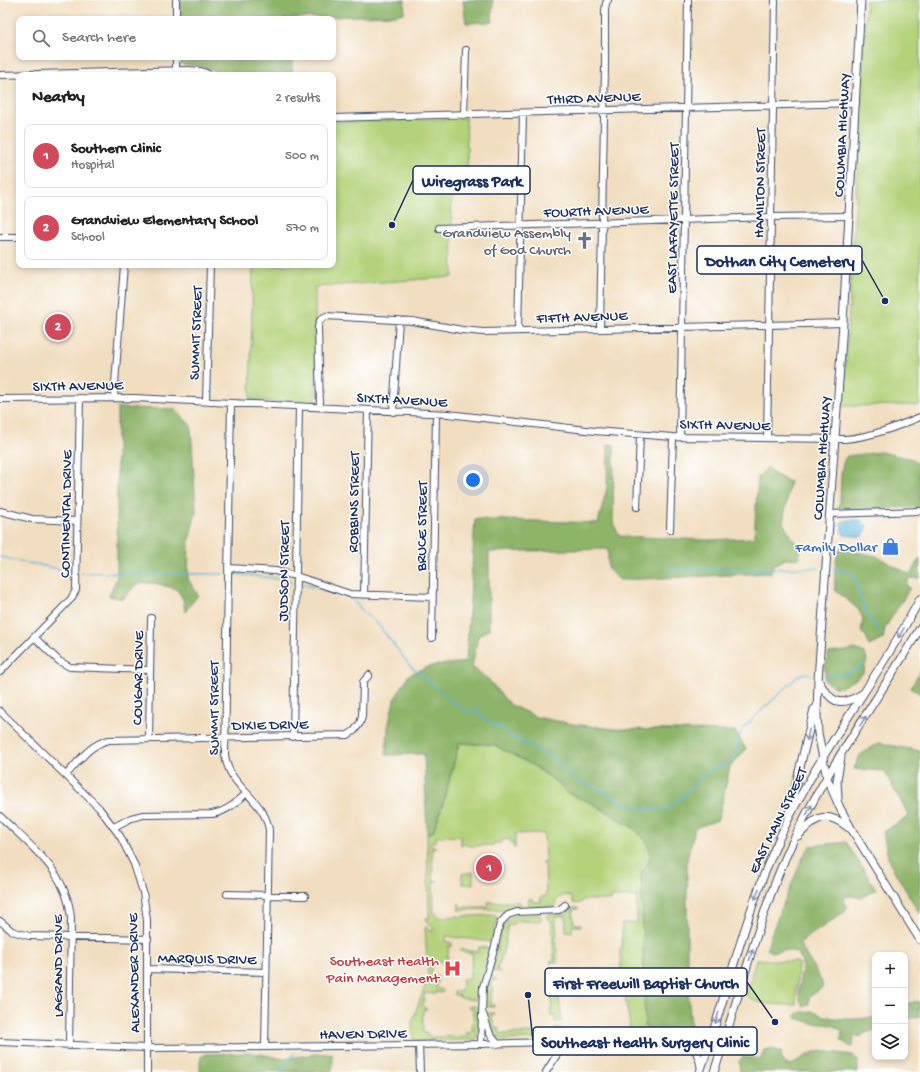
<!DOCTYPE html>
<html lang="en">
<head>
<meta charset="utf-8">
<style>
	:root { --surface:#fff; --page:#f6f6f6; --text:#222; --muted:#767676; --line:#e0e0e0; --accent:#d1495b }
	body { margin:0; font-family:"Gochi Hand",sans-serif; background:var(--page); color:var(--text) }
	.controls { position:absolute; right:12px; bottom:12px; display:grid; overflow:hidden; border-radius:8px; box-shadow:0 2px 6px #0003 }
	.controls button { width:36px; height:36px; display:grid; place-items:center; padding:0; border:0; border-bottom:1px solid var(--line); background:var(--surface); color:var(--text); font:20px sans-serif }
	.you { position:absolute; left:473px; top:480px; width:14px; height:14px; margin:-10px; border:3px solid #fff; border-radius:50%; background:#1a73e8; box-shadow:0 0 0 6px #1a73e833 }
	.badge { display:grid; place-items:center; width:26px; height:26px; border-radius:50%; background:var(--accent); color:#fff; font-size:13px; font-weight:700 }
	.pin { position:absolute; translate:-50% -50%; border:2px solid #fff; box-shadow:0 1px 4px #0006 }
	.list { margin:0; padding:0; list-style:none }
	h2 { display:flex; justify-content:space-between; align-items:center; height:52px; margin:0; padding:0 16px; font-size:17px }
	h2 small { font-size:13px; font-weight:400; color:var(--muted) }
	.list li { display:grid; grid-template-columns:26px 1fr auto; gap:12px; align-items:center; box-sizing:border-box; height:64px; margin:0 8px 8px; padding:0 8px; border:1px solid var(--line); border-radius:8px }
	.list b { display:block; font-size:15px; white-space:nowrap }
	.list p { margin:0; font-size:13px; white-space:nowrap; color:var(--muted) }
	.list em { font-size:13px; font-style:normal; color:var(--muted) }
	.icon { flex:none; width:22px; height:22px; fill:none; stroke:currentColor; stroke-width:2; stroke-linecap:round; stroke-linejoin:round }
	.map { position:relative; flex:none; width:920px; height:1072px; overflow:hidden }
	.search { position:absolute; background:var(--surface); box-shadow:0 2px 6px #0003; left:16px; top:16px; width:320px; height:44px; display:flex; align-items:center; gap:10px; box-sizing:border-box; padding:0 14px; border-radius:8px; color:var(--muted); font-size:15px }
	.panel { position:absolute; background:var(--surface); box-shadow:0 2px 6px #0003; left:16px; top:72px; width:320px; height:196px; border-radius:8px }
	.map>svg:first-child { display:block }
	.green { fill:#b3d279; stroke:#67806c }
	.forest { fill:#8eb469; stroke:#547264 }
	.water { fill:#5bb6d9; stroke:#3b729c }
	.lines { fill:none; stroke-linecap:round; stroke-linejoin:round }
	.stream { stroke:#5bb6d9; stroke-width:1.5 }
	.minor-casing { stroke:#3b496d; stroke-width:8 }
	.major-casing { stroke:#3b496d; stroke-width:9 }
	.minor { stroke:#fff; stroke-width:6 }
	.major { stroke:#fff; stroke-width:7 }
	.oneway { stroke:#8d97ae }
	.labels { text-anchor:middle; stroke-width:3; stroke-linejoin:round; paint-order:stroke }
	.street-label { font-size:15px; fill:#1b2f5e; stroke:#fff }
	.worship-label { font-size:15px; fill:#5b616d; stroke:#fff; text-anchor:end }
	.shop-label { font-size:15px; fill:#366cbe; stroke:#fff; text-anchor:end }
	.health-label { font-size:15px; fill:#be3a42; stroke:#fff; text-anchor:end }
	.leader { fill:none; stroke:#1b2f5e; stroke-width:1.5 }
	.callout-dot { fill:#1b2f5e; stroke:#fff; stroke-width:1.5 }
	.callout { fill:#fff; stroke:#1b2f5e; stroke-width:1.5 }
	.callout-label { font-size:16px; text-anchor:middle; font-weight:bold; fill:#1b2f5e }
</style>
</head>
<body>
<div class="map">
<svg width="920" height="1072" viewBox="0 0 920 1072">
	<rect width="100%" height="100%" fill="#fff"/>
	<filter id="ink" filterUnits="userSpaceOnUse"><feTurbulence type="fractalNoise" baseFrequency=".025" numOctaves="2"/><feDisplacementMap in="SourceGraphic" scale="8" xChannelSelector="R" yChannelSelector="G"/><feConvolveMatrix kernelMatrix="1 2 1 2 8 2 1 2 1" color-interpolation-filters="sRGB"/></filter>
	<filter id="wash" filterUnits="userSpaceOnUse"><feTurbulence type="fractalNoise" baseFrequency=".012" numOctaves="4" result="noise"/><feDisplacementMap in="SourceGraphic" scale="16" xChannelSelector="R" yChannelSelector="G"/><feGaussianBlur stdDeviation="0.9" result="paint"/><feColorMatrix in="noise" values="0 0 0 0 0 0 0 0 0 0 0 0 0 0 0 0 0 1.4 0 .05"/><feComposite in="paint" operator="in"/></filter>
	<g filter="url(#wash)">
		<rect width="100%" height="100%" fill="#f1dec0"/>
		<!-- green -->
		<path class="green" d="M 866,0 L 920,0 L 920,405 L 843,406 L 856,196 Z
			M 466,118 L 468,182 L 451,185 L 453,277 L 315,287 L 316,403 L 314,404 L 250,400 L 253,265 L 333,265 L 333,122 Z
			M 459,743 L 494,745 L 534,766 L 556,782 L 567,793 L 592,803 L 635,829 L 646,841 L 651,853 L 648,864 L 645,1026 L 654,1033 L 654,1036 L 637,1037 L 631,1033 L 621,972 L 620,948 L 622,948 L 622,923 L 637,923 L 637,897 L 611,897 L 611,900 L 581,900 L 581,903 L 574,904 L 571,897 L 565,895 L 558,898 L 554,907 L 530,907 L 528,902 L 530,898 L 532,899 L 533,902 L 541,902 L 541,897 L 546,896 L 545,864 L 541,863 L 545,861 L 544,834 L 537,833 L 515,834 L 515,848 L 514,848 L 513,843 L 511,843 L 511,839 L 502,840 L 502,843 L 493,843 L 493,845 L 469,846 L 468,844 L 461,845 L 461,836 L 436,837 L 436,841 L 431,842 L 432,846 L 436,847 L 432,848 L 433,880 L 437,881 L 433,882 L 434,914 L 437,914 L 440,917 L 495,915 L 498,919 L 494,930 L 493,941 L 491,942 L 446,936 L 445,941 L 452,943 L 452,947 L 449,946 L 447,963 L 433,961 L 431,975 L 438,976 L 436,988 L 443,990 L 442,993 L 436,992 L 436,994 L 425,993 L 423,1007 L 427,1009 L 423,1010 L 423,1032 L 428,1033 L 428,1037 L 467,1036 L 467,1032 L 472,1032 L 473,1009 L 468,1007 L 470,1005 L 477,1007 L 479,1008 L 478,1038 L 473,1040 L 417,1041 L 414,1040 L 412,1030 L 412,1022 L 428,978 L 425,928 L 426,927 L 432,931 L 434,928 L 427,923 L 425,920 L 426,918 L 429,918 L 427,834 L 433,832 L 444,801 Z
			M 473,872 L 473,884 L 462,884 L 462,874 Z
			M 488,902 L 520,902 L 522,905 L 520,908 L 504,912 L 497,909 L 458,910 L 459,903 L 460,907 L 488,907 Z
			M 573,908 L 578,908 L 578,909 L 573,910 L 574,924 L 581,924 L 581,926 L 572,926 L 572,932 L 566,931 L 566,916 L 556,916 L 557,962 L 550,963 L 550,961 L 554,960 L 552,921 L 548,920 L 548,915 L 550,914 L 568,913 Z
			M 539,914 L 542,918 L 540,921 L 517,921 L 511,925 L 508,925 L 504,948 L 497,970 L 501,972 L 492,971 L 501,931 L 506,921 L 510,918 L 517,915 Z
			M 479,947 L 488,948 L 490,951 L 480,982 L 478,998 L 475,1000 L 460,998 L 460,996 L 454,995 L 454,991 L 461,992 L 462,979 L 469,980 L 473,954 L 460,951 L 460,949 L 478,952 Z
			M 758,959 L 798,962 L 796,1005 C 781,1004 758,1007 746,995 L 756,960 Z
			M 550,969 L 557,970 L 559,1000 L 561,1010 L 561,1021 L 560,1022 L 555,1022 L 555,1016 L 551,1016 L 550,1009 L 552,1009 Z
			M 491,977 L 498,980 L 493,980 L 491,1005 L 494,1005 L 494,1007 L 487,1007 L 485,1005 L 485,996 L 489,978 Z
			M 488,1013 L 494,1013 L 495,1015 L 491,1015 L 494,1027 L 499,1028 L 500,1034 L 555,1032 L 555,1028 L 561,1028 L 557,1028 L 558,1035 L 555,1039 L 503,1040 C 491,1036 490,1026 486,1015 Z"/>
		<!-- forest -->
		<path class="forest" d="M 180,0 L 405,0 L 404,13 L 396,15 L 292,18 L 291,19 L 180,19 Z
			M 463,0 L 493,0 L 492,22 L 466,23 Z
			M 180,57 L 292,57 L 292,75 L 222,75 C 210,66 194,66 180,64 Z
			M 117,408 L 175,409 L 191,426 L 196,512 L 189,540 L 188,579 L 198,595 L 185,612 L 183,599 L 177,589 L 155,583 L 137,584 L 123,599 L 109,596 L 117,577 Z
			M 608,444 L 614,445 L 613,522 L 619,536 L 707,540 L 754,538 L 758,477 L 768,467 L 775,475 L 790,482 L 783,523 L 800,550 L 800,558 L 786,559 L 773,565 L 771,573 L 620,580 L 608,569 L 608,549 L 489,552 L 489,629 L 478,636 L 472,667 L 488,679 L 509,704 L 536,717 L 573,724 L 614,729 L 735,731 L 746,749 L 730,767 L 718,820 L 695,828 L 687,860 L 687,979 L 691,1027 L 681,1030 L 654,1033 L 645,1026 L 641,871 L 648,864 L 651,853 L 646,841 L 635,829 L 592,803 L 567,793 L 556,782 L 534,766 L 494,745 L 459,743 L 444,801 L 433,832 L 427,834 L 424,754 L 386,755 L 388,728 L 394,700 L 409,675 L 430,666 L 466,662 L 475,519 L 598,523 L 607,488 Z
			M 881,452 L 913,459 L 918,465 L 920,465 L 920,507 L 852,509 L 839,507 C 842,494 838,465 847,456 Z
			M 841,549 L 876,556 L 909,574 L 912,573 L 920,558 L 920,578 L 909,578 L 906,585 L 910,588 L 885,628 L 883,639 L 869,646 L 866,636 L 861,632 L 863,618 L 858,609 L 835,590 C 834,577 835,564 838,551 Z
			M 855,649 L 865,653 L 867,660 L 863,673 L 855,680 L 848,683 L 841,687 L 834,687 L 825,681 L 825,666 L 829,653 C 838,651 846,652 855,649 Z
			M 920,671 L 920,694 L 911,688 Z
			M 879,743 L 920,751 L 920,914 L 889,862 L 883,832 L 909,816 L 884,771 L 854,769 L 860,755 Z
			M 846,842 L 876,889 L 861,898 C 853,897 849,893 844,899 L 846,906 L 846,911 L 799,943 L 822,982 L 823,987 L 809,997 L 809,1004 L 804,1007 C 786,987 827,942 771,952 L 767,949 L 771,934 L 803,857 L 810,846 Z
			M 918,1001 L 920,1005 L 920,1016 L 905,1020 L 905,1004 Z
			M 812,1011 C 831,1021 855,1020 875,1017 L 875,1030 L 865,1033 L 861,1037 L 854,1035 L 853,1047 L 849,1046 L 841,1040 L 842,1031 L 833,1025 L 812,1023 L 796,1018 L 796,1014 L 802,1012 Z
			M 772,1048 L 781,1052 C 781,1060 784,1064 791,1066 L 800,1059 L 814,1052 L 823,1051 L 853,1055 L 858,1060 L 858,1072 L 740,1072 L 739,1061 L 743,1057 L 761,1059 L 764,1050 Z
			M 250,1053 L 261,1054 L 283,1059 L 316,1054 L 332,1053 L 333,1063 L 332,1072 L 200,1072 L 200,1062 L 201,1057 L 206,1054 Z"/>
		<!-- water -->
		<path class="water" d="M 847,520 L 861,520 L 867,526 L 866,532 L 861,537 L 844,535 L 842,532 L 841,523 Z"/>
		<g class="lines">
			<!-- stream -->
			<path class="stream" d="M 0,557 L 73,572
				M 834,568 L 853,574 C 859,594 866,621 883,634
				M 667,570 L 819,568
				M 81,573 L 224,574
				M 235,574 L 273,578 L 291,582
				M 302,584 L 349,597 L 356,603 L 364,613 L 377,623 L 410,666 L 464,711 L 470,712 L 475,710 L 490,723 L 502,728 L 512,737 L 554,758 L 577,781 L 597,788 L 625,804 L 653,810 L 666,809 L 679,800 L 706,772 L 714,768 L 725,765 L 732,759 L 737,750 L 739,738 L 743,728 L 798,676 L 805,673 L 810,674
				M 825,675 L 846,674 L 865,665
				M 278,1072 L 295,1053"/>
		</g>
	</g>
	<g filter="url(#ink)">
		<g class="lines">
			<defs>
				<path id="minor" d="M 176,19 L 176,0
					M 176,71 L 176,57
					M 0,75 L 188,70 L 201,71 L 211,75
					M 464,115 L 466,50
					M 333,118 L 856,103
					M 439,228 L 771,217 L 850,216
					M 0,237 L 19,237
					M 600,329 L 605,67 L 605,10 L 606,3 L 608,0
					M 518,331 L 523,113
					M 114,397 L 124,265
					M 0,399 L 135,398 L 448,414 L 595,431 L 673,437 L 845,439 C 871,437 896,427 920,417
					M 206,401 L 210,265
					M 231,403 L 225,755 C 229,789 264,797 269,830 L 265,1047
					M 320,407 L 318,327 C 319,321 320,319 326,316 L 412,321 L 462,330 L 483,332 L 843,323
					M 393,412 L 399,320
					M 680,437 L 688,0
					M 767,438 L 775,0
					M 637,507 L 640,435
					M 0,511 L 32,519 L 77,521
					M 830,514 L 920,511
					M 670,530 L 673,437
					M 228,568 L 275,571 L 296,576 L 350,594 L 432,597
					M 364,595 L 368,410
					M 34,637 L 59,661 L 70,667 L 150,670
					M 432,638 L 436,414
					M 0,672 L 71,599 L 76,590 L 80,398
					M 0,711 L 99,808 L 120,836 L 134,864 L 143,892 L 147,920 L 147,1072
					M 293,737 L 299,407
					M 149,739 L 151,618
					M 66,775 C 79,761 90,744 109,740 L 348,735 L 354,731 L 360,723 L 362,717 L 363,682 L 369,675
					M 0,816 C 31,847 67,871 71,918 L 69,1046
					M 114,827 L 131,818 L 143,815 L 212,814 C 227,812 236,802 247,793
					M 227,894 L 305,896
					M 0,921 L 12,931 L 29,936 L 148,939
					M 147,969 L 266,972
					M 483,1014 L 490,1034 L 498,1044
					M 0,1042 L 147,1048 L 265,1047 L 481,1044 L 726,1037
					M 481,1044 L 483,987 L 495,946 L 499,927 L 501,922 L 508,915 L 517,912 L 559,910 L 565,905
					M 419,1045 L 420,1072
					M 546,1072 L 558,1053 L 562,1042"/>
				<path id="major" d="M 861,0 L 843,323 L 818,680 L 817,716 L 818,733 L 827,778 L 840,808 L 852,830 L 920,940
					M 818,680 C 830,701 838,709 862,694
					M 838,798 L 837,780 L 841,757
					M 789,813 L 814,709
					M 798,836 C 816,816 826,810 849,828
					M 679,1039 C 695,1047 698,1050 701,1067
					M 700,1072 C 729,988 748,900 788,820 C 826,743 880,675 920,599
					M 714,1072 C 740,996 758,916 792,843 C 827,767 878,700 920,628"/>
			</defs>
			<!-- minor casing -->
			<use href="#minor" class="minor-casing"/>
			<!-- major casing -->
			<use href="#major" class="major-casing"/>
			<!-- minor -->
			<use href="#minor" class="minor"/>
			<!-- major -->
			<use href="#major" class="major"/>
		</g>
		<!-- one-way arrows -->
		<defs><path id="oneway-shaft" d="M-6 0H5M1.5-3L5.5 0L1.5 3" fill="none" stroke-width="1.6" stroke-linecap="round" stroke-linejoin="round"/></defs>
		<g class="oneway">
			<use href="#oneway-shaft" transform="translate(901 633) rotate(120)"/>
			<use href="#oneway-shaft" transform="translate(863 721) rotate(-57)"/>
			<use href="#oneway-shaft" transform="translate(808 735) rotate(102)"/>
			<use href="#oneway-shaft" transform="translate(809 810) rotate(-62)"/>
			<use href="#oneway-shaft" transform="translate(757 894) rotate(110)"/>
			<use href="#oneway-shaft" transform="translate(751 955) rotate(-73)"/>
			<use href="#oneway-shaft" transform="translate(717 1018) rotate(107)"/>
		</g>
	</g>
	<!-- icons -->
	<defs>
		<symbol id="church-bare" viewBox="-9 -9 18 18"><path d="M-1.2-6h2.4v3.5h3.3v2.4h-3.3V6h-2.4V-.1h-3.3v-2.4h3.3Z" fill="#6b7280" stroke="#fff" stroke-width="2.5" paint-order="stroke"/></symbol>
		<symbol id="shop-bare" viewBox="-9 -9 18 18"><path d="M-5-2.5h2.3a2.7 3.5 0 0 1 5.4 0H5L5.5 6h-11ZM-1.5-2.5h3a1.5 2.3 0 0 0-3 0Z" fill="#3f7fe0" stroke="#fff" stroke-width="2.5" paint-order="stroke"/></symbol>
		<symbol id="hospital-bare" viewBox="-9 -9 18 18"><path d="M-5-5h3v3.5h4V-5h3V5h-3V1.5h-4V5h-3Z" fill="#e0444e" stroke="#fff" stroke-width="2.5" paint-order="stroke"/></symbol>
	</defs>
	<g fill-rule="evenodd">
		<use href="#church-bare" x="572" y="228" width="25" height="25"/>
		<use href="#shop-bare" x="878" y="534" width="25" height="25"/>
		<use href="#hospital-bare" x="440" y="956" width="25" height="25"/>
	</g>
	<g class="labels">
		<!-- street labels -->
		<g class="street-label">
			<text transform="translate(594 97) rotate(-2)" y="5">THIRD AVENUE</text>
			<text transform="translate(841 135) rotate(-87)" y="5">COLUMBIA HIGHWAY</text>
			<text transform="translate(759 183) rotate(-89)" y="5">HAMILTON STREET</text>
			<text transform="translate(596 210) rotate(-2)" y="5">FOURTH AVENUE</text>
			<text transform="translate(672 218) rotate(-89)" y="5">EAST LAFAYETTE STREET</text>
			<text transform="translate(582 316) rotate(-2)" y="5">FIFTH AVENUE</text>
			<text transform="translate(195 333) rotate(-88)" y="5">SUMMIT STREET</text>
			<text transform="translate(78 385) rotate(-1)" y="5">SIXTH AVENUE</text>
			<text transform="translate(402 399) rotate(3)" y="5">SIXTH AVENUE</text>
			<text transform="translate(725 424) rotate(1)" y="5">SIXTH AVENUE</text>
			<text transform="translate(821 458) rotate(-86)" y="5">COLUMBIA HIGHWAY</text>
			<text transform="translate(353 502) rotate(-89)" y="5">ROBBINS STREET</text>
			<text transform="translate(65 514) rotate(-89)" y="5">CONTINENTAL DRIVE</text>
			<text transform="translate(421 526) rotate(-89)" y="5">BRUCE STREET</text>
			<text transform="translate(283 571) rotate(-89)" y="5">JUDSON STREET</text>
			<text transform="translate(137 678) rotate(-89)" y="5">COUGAR DRIVE</text>
			<text transform="translate(213 708) rotate(-90)" y="5">SUMMIT STREET</text>
			<text transform="translate(270 724) rotate(-1)" y="5">DIXIE DRIVE</text>
			<text transform="translate(777 820) rotate(-64)" y="5">EAST MAIN STREET</text>
			<text transform="translate(207 958) rotate(1)" y="5">MARQUIS DRIVE</text>
			<text transform="translate(57 966) rotate(-90)" y="5">LAGRAND DRIVE</text>
			<text transform="translate(133 973) rotate(-91)" y="5">ALEXANDER DRIVE</text>
			<text transform="translate(363 1033) rotate(-1)" y="5">HAVEN DRIVE</text>
		</g>
		<!-- worship labels -->
		<g class="worship-label">
			<text x="571" y="237">Grandview Assembly<tspan x="571" dy="17">of God Church</tspan></text>
		</g>
		<!-- shop labels -->
		<g class="shop-label">
			<text x="877" y="551">Family Dollar</text>
		</g>
		<!-- health labels -->
		<g class="health-label">
			<text x="439" y="965">Southeast Health<tspan x="439" dy="17">Pain Management</tspan></text>
		</g>
	</g>
	<!-- callouts -->
	<path class="leader" d="M392 225L413 180M885 301L862 260M775 1022L747 982M528 995L533 1041"/>
	<g class="callout-dot">
		<circle cx="392" cy="225" r="4"/>
		<circle cx="885" cy="301" r="4"/>
		<circle cx="775" cy="1022" r="4"/>
		<circle cx="528" cy="995" r="4"/>
	</g>
	<g class="callout">
		<rect x="413" y="166" width="117" height="28" rx="4"/>
		<rect x="697" y="246" width="165" height="28" rx="4"/>
		<rect x="545" y="968" width="202" height="28" rx="4"/>
		<rect x="533" y="1027" width="224" height="28" rx="4"/>
	</g>
	<g class="callout-label">
		<text x="472" y="186">Wiregrass Park</text>
		<text x="780" y="266">Dothan City Cemetery</text>
		<text x="646" y="988">First Freewill Baptist Church</text>
		<text x="645" y="1047">Southeast Health Surgery Clinic</text>
	</g>
</svg>
<div class="controls">
<button>+</button>
<button>−</button>
<button><svg class="icon" aria-label="layers" viewBox="0 0 24 24"><path d="M12 4l9 5-9 5-9-5zM3 14l9 5 9-5"/></svg></button>
</div>
<div class="you"></div>
<div class="pin badge" style="left:489px;top:868px">1</div>
<div class="pin badge" style="left:58px;top:327px">2</div>
<div class="search"><svg class="icon" aria-label="search" viewBox="0 0 24 24"><circle cx="10" cy="10" r="6"/><path d="M15 15l6 6"/></svg>Search here</div>
<section class="panel">
<h2>Nearby<small>2 results</small></h2>
<ul class="list">
<li><span class="badge">1</span><div><b>Southern Clinic</b><p>Hospital</p></div><em>500 m</em></li>
<li><span class="badge">2</span><div><b>Grandview Elementary School</b><p>School</p></div><em>570 m</em></li>
</ul>
</section>
</div>
</body>
</html>
